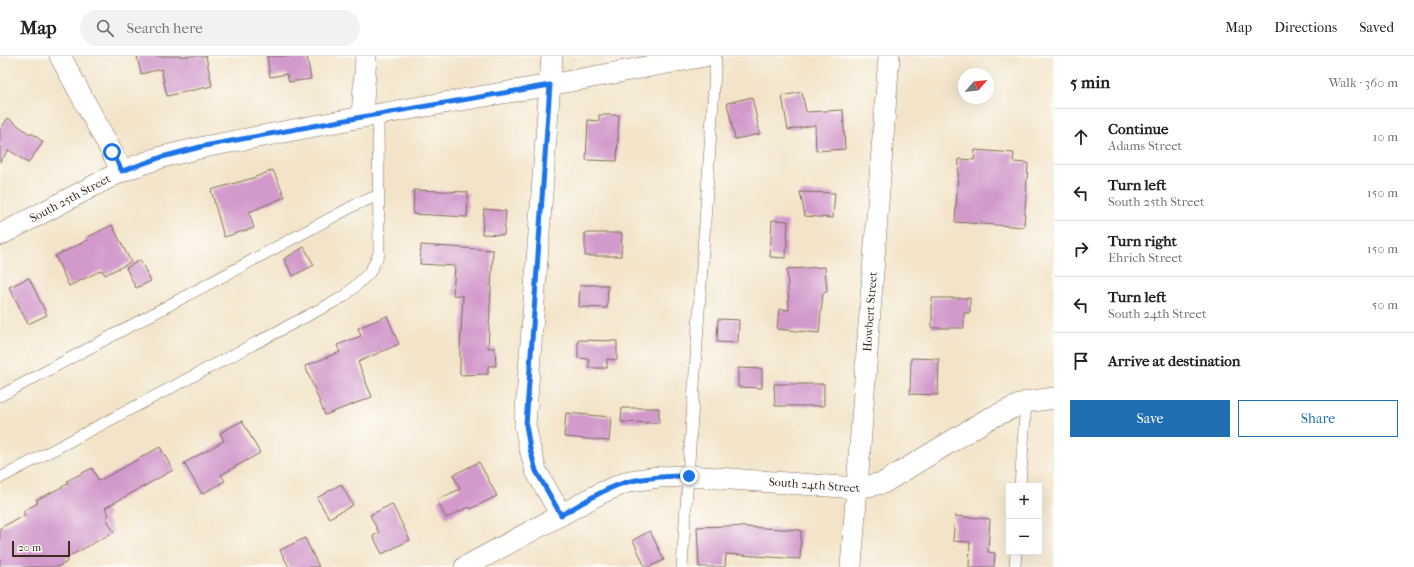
<!DOCTYPE html>
<html lang="en">
<head>
<meta charset="utf-8">
<style>
	:root { --surface:#fff; --page:#f2f2f2; --text:#202124; --muted:#757577; --line:#e0e0e0; --accent:#1f6fb2 }
	body { margin:0; font-family:"IM FELL French Canon",serif; background:var(--page); color:var(--text) }
	.controls { position:absolute; right:12px; bottom:12px; display:grid; overflow:hidden; border-radius:0px; box-shadow:0 4px 16px #0002 }
	.controls button { width:36px; height:36px; display:grid; place-items:center; padding:0; border:0; border-bottom:1px solid var(--line); background:var(--surface); color:var(--text); font:20px sans-serif }
	.compass { position:absolute; left:958px; top:12px; width:36px; height:36px; border-radius:50%; background:var(--surface); box-shadow:0 4px 16px #0002; rotate:62deg }
	.scale { position:absolute; left:12px; bottom:10px; width:58px; box-sizing:border-box; padding-left:4px; border:2px solid #3b2a1e; border-top:0; font-size:11px; line-height:14px; white-space:nowrap; color:#3b2a1e; -webkit-text-stroke:3px #fdfcf7; paint-order:stroke }
	.stop { position:absolute; width:12px; height:12px; margin:-9px; border:3px solid #1a73e8; border-radius:50%; background:#fff }
	.stop.end { background:#1a73e8; border-color:#fff; box-shadow:0 1px 4px #0008 }
	.list { margin:0; padding:0; list-style:none }
	h2 { display:flex; justify-content:space-between; align-items:center; height:52px; margin:0; padding:0 16px; font-size:17px }
	h2 small { font-size:13px; font-weight:400; color:var(--muted) }
	.list li { display:grid; grid-template-columns:26px 1fr auto; gap:12px; align-items:center; box-sizing:border-box; height:56px; padding:0 16px; border-top:1px solid var(--line) }
	.list b { display:block; font-size:15px; white-space:nowrap }
	.list p { margin:0; font-size:13px; white-space:nowrap; color:var(--muted) }
	.list em { font-size:13px; font-style:normal; color:var(--muted) }
	.actions { display:flex; gap:8px; padding:12px 16px }
	.actions a { flex:1; padding:9px 0; border:1px solid var(--accent); border-radius:0px; text-align:center; font-size:14px; color:var(--accent) }
	.actions .main { background:var(--accent); color:#fff }
	.icon { flex:none; width:22px; height:22px; fill:none; stroke:currentColor; stroke-width:2; stroke-linecap:round; stroke-linejoin:round }
	.map { position:relative; flex:none; width:1054px; height:511px; overflow:hidden }
	header { display:flex; align-items:center; gap:24px; box-sizing:border-box; height:56px; padding:0 20px; background:var(--surface); border-bottom:1px solid var(--line) }
	header strong { font-size:19px }
	nav { display:flex; gap:22px; margin-inline-start:auto; font-size:14px }
	.search { width:280px; height:36px; background:var(--page); display:flex; align-items:center; gap:10px; box-sizing:border-box; padding:0 14px; border-radius:22px; color:var(--muted); font-size:15px }
	main { display:flex }
	aside { flex:1; background:var(--surface) }
	.map>svg:first-child { display:block }
	.building { fill:#d299cb }
	.lines { fill:none; stroke-linecap:round; stroke-linejoin:round }
	.service-casing { stroke:#7b6b5a; stroke-width:12 }
	.minor-casing { stroke:#7b6b5a; stroke-width:22 }
	.service { stroke:#fff; stroke-width:11 }
	.minor { stroke:#fff; stroke-width:21 }
	.route { stroke:#1a73e8; stroke-width:5 }
	.labels { text-anchor:middle; stroke-width:3; stroke-linejoin:round; paint-order:stroke }
	.street-label { font-size:12px; fill:#3b2a1e; stroke:#fdfcf7 }
</style>
</head>
<body>
<header>
<strong>Map</strong>
<div class="search"><svg class="icon" aria-label="search" viewBox="0 0 24 24"><circle cx="10" cy="10" r="6"/><path d="M15 15l6 6"/></svg>Search here</div>
<nav><a>Map</a><a>Directions</a><a>Saved</a></nav>
</header>
<main>
<div class="map">
<svg width="1054" height="511" viewBox="0 0 1054 511">
	<rect width="100%" height="100%" fill="#fdfcf7"/>
	<filter id="ink" filterUnits="userSpaceOnUse"><feTurbulence type="fractalNoise" baseFrequency=".025" numOctaves="2"/><feDisplacementMap in="SourceGraphic" scale="8" xChannelSelector="R" yChannelSelector="G"/><feConvolveMatrix kernelMatrix="1 2 1 2 8 2 1 2 1" color-interpolation-filters="sRGB"/></filter>
	<filter id="wash" filterUnits="userSpaceOnUse"><feTurbulence type="fractalNoise" baseFrequency=".012" numOctaves="4" result="noise"/><feDisplacementMap in="SourceGraphic" scale="16" xChannelSelector="R" yChannelSelector="G"/><feGaussianBlur stdDeviation="0.9" result="paint"/><feColorMatrix in="noise" values="0 0 0 0 0 0 0 0 0 0 0 0 0 0 0 0 0 1.4 0 .05"/><feComposite in="paint" operator="in"/></filter>
	<g filter="url(#wash)">
		<rect width="100%" height="100%" fill="#f3e4c9"/>
		<g id="blocks">
			<!-- building -->
			<path class="building" d="M 137,0 L 206,0 L 212,30 L 167,40 L 161,13 L 141,18 Z
				M 267,0 L 307,0 L 311,23 L 289,26 L 287,18 L 270,21 Z
				M 802,36 L 806,56 L 843,54 L 845,93 L 816,95 L 815,69 L 788,74 L 782,40 Z
				M 752,41 L 760,78 L 735,83 L 727,47 Z
				M 599,59 L 619,59 L 617,105 L 586,104 L 588,64 L 599,65 Z
				M 8,62 L 31,79 L 32,77 L 43,86 L 28,107 L 9,94 L 0,106 L 0,74 Z
				M 975,94 L 1014,97 L 1013,106 L 1028,107 L 1024,171 L 955,166 L 959,103 L 974,104 Z
				M 273,114 L 285,141 L 249,156 L 254,172 L 224,181 L 211,134 L 253,122 Z
				M 414,134 L 468,136 L 467,161 L 413,158 Z
				M 800,136 L 835,137 L 833,162 L 805,160 Z
				M 484,153 L 506,155 L 504,179 L 482,178 Z
				M 772,164 L 788,165 L 786,202 L 770,201 Z
				M 112,169 L 131,206 L 105,219 L 102,214 L 69,230 L 55,200 L 88,184 L 86,182 Z
				M 585,177 L 622,177 L 621,200 L 585,200 Z
				M 421,189 L 493,194 L 488,292 L 495,292 L 496,310 L 488,310 L 488,318 L 460,319 L 460,293 L 463,240 L 453,239 L 455,210 L 420,208 Z
				M 304,191 L 314,209 L 293,220 L 284,203 Z
				M 140,204 L 151,225 L 136,232 L 126,212 Z
				M 825,211 L 827,236 L 823,237 L 819,277 L 777,273 L 779,253 L 789,254 L 787,213 Z
				M 29,222 L 47,259 L 28,268 L 9,231 Z
				M 580,229 L 608,229 L 607,252 L 579,251 Z
				M 932,242 L 970,242 L 970,257 L 964,257 L 964,272 L 932,272 Z
				M 387,260 L 399,288 L 358,306 L 372,341 L 325,359 L 305,310 L 340,296 L 337,289 L 361,280 L 358,272 Z
				M 718,263 L 739,264 L 738,287 L 717,286 Z
				M 578,284 L 617,285 L 617,304 L 607,303 L 607,312 L 589,312 L 589,303 L 578,302 Z
				M 911,302 L 939,303 L 938,339 L 910,338 Z
				M 738,312 L 762,313 L 762,332 L 738,331 Z
				M 774,328 L 824,328 L 824,350 L 775,350 Z
				M 622,352 L 659,352 L 659,367 L 621,366 Z
				M 566,357 L 611,361 L 609,385 L 564,381 Z
				M 242,365 L 260,397 L 221,419 L 225,425 L 202,438 L 184,407 L 224,385 L 220,377 Z
				M 160,391 L 173,414 L 105,452 L 109,459 L 106,462 L 114,476 L 66,502 L 67,506 L 57,511 L 0,511 L 0,472 L 25,459 L 23,455 L 38,447 L 36,444 L 68,428 L 67,425 L 92,412 L 99,425 Z
				M 479,406 L 497,440 L 470,453 L 469,451 L 446,462 L 437,444 L 460,433 L 453,419 Z
				M 341,428 L 353,449 L 329,462 L 317,442 Z
				M 392,448 L 410,484 L 382,498 L 373,480 L 379,477 L 370,459 Z
				M 955,460 L 990,463 L 988,496 L 995,497 L 994,511 L 969,511 L 970,486 L 953,485 Z
				M 726,470 L 801,474 L 800,503 L 726,498 L 725,511 L 699,511 L 697,471 Z
				M 650,475 L 664,504 L 649,511 L 645,511 L 633,484 Z
				M 305,482 L 319,511 L 289,511 L 280,494 Z"/>
		</g>
	</g>
	<g filter="url(#ink)">
		<use href="#blocks" fill-opacity="0" stroke="#7b6b5a" stroke-width="1"/>
		<g class="lines">
			<defs>
				<path id="service" d="M 0,340 L 357,148 L 379,139
					M 0,422 L 345,240 L 370,216 L 379,198 L 378,58
					M 1020,430 L 1026,346
					M 682,511 L 716,0
					M 1015,511 L 1016,496"/>
				<g id="minor">
					<path d="M 60,0 L 122,115"/>
					<path d="M 552,0 L 525,369 L 530,393 L 536,415 L 561,459"/>
					<path d="M 362,61 L 366,0"/>
					<path id="s1" d="M 0,179 L 122,115 L 162,101 L 204,91 L 362,61 L 550,29 L 705,0"/>
					<path id="s2" d="M 465,511 L 603,436 L 630,425 L 659,421 L 689,420 L 857,432 L 883,427 L 988,363 L 1026,346 L 1054,342"/>
					<path id="s3" d="M 851,511 L 889,0"/>
				</g>
			</defs>
			<!-- service casing -->
			<use href="#service" class="service-casing"/>
			<!-- minor casing -->
			<use href="#minor" class="minor-casing"/>
			<!-- service -->
			<use href="#service" class="service"/>
			<!-- minor -->
			<use href="#minor" class="minor"/>
		</g>
	</g>
	<g class="lines" filter="url(#ink)">
		<!-- route -->
		<path class="route" d="M 112,96 L 122,115 L 162,101 L 204,90 L 362,61 L 550,29 L 526,369 L 530,393 L 536,415 L 561,459 C 583,447 606,431 631,425 C 650,421 669,420 689,420"/>
	</g>
	<g class="labels">
		<!-- street labels -->
		<g class="street-label">
			<text dy="4" stroke="none"><textPath href="#s1" startOffset="79">South 25th Street</textPath></text>
			<text dy="4" stroke="none"><textPath href="#s3" startOffset="256">Howbert Street</textPath></text>
			<text dy="4" stroke="none"><textPath href="#s2" startOffset="371">South 24th Street</textPath></text>
		</g>
	</g>
</svg>
<div class="controls">
<button>+</button>
<button>−</button>
</div>
<svg class="compass" viewBox="-18 -18 36 36"><path d="M0-13l5 13h-10z" fill="#e53935"/><path d="M0 13l5-13h-10z" fill="#757577"/></svg>
<div class="scale">20 m</div>
<div class="stop" style="left:112px;top:96px"></div>
<div class="stop end" style="left:689px;top:420px"></div>
</div>
<aside>
<h2>5 min<small>Walk · 360 m</small></h2>
<ul class="list">
<li><svg class="icon" aria-label="ahead" viewBox="0 0 24 24"><path d="M12 20V5M6 11l6-6 6 6"/></svg><div><b>Continue</b><p>Adams Street</p></div><em>10 m</em></li>
<li><svg class="icon" aria-label="left" viewBox="0 0 24 24"><path d="M17 20v-9H6M10 6l-5 5 5 5"/></svg><div><b>Turn left</b><p>South 25th Street</p></div><em>150 m</em></li>
<li><svg class="icon" aria-label="right" viewBox="0 0 24 24"><path d="M7 20v-9h11M14 6l5 5-5 5"/></svg><div><b>Turn right</b><p>Ehrich Street</p></div><em>150 m</em></li>
<li><svg class="icon" aria-label="left" viewBox="0 0 24 24"><path d="M17 20v-9H6M10 6l-5 5 5 5"/></svg><div><b>Turn left</b><p>South 24th Street</p></div><em>50 m</em></li>
<li><svg class="icon" aria-label="arrive" viewBox="0 0 24 24"><path d="M6 21V4h12l-3 4 3 4H6"/></svg><div><b>Arrive at destination</b></div></li>
</ul>
<div class="actions"><a class="main">Save</a><a>Share</a></div>
</aside>
</main>
</body>
</html>
